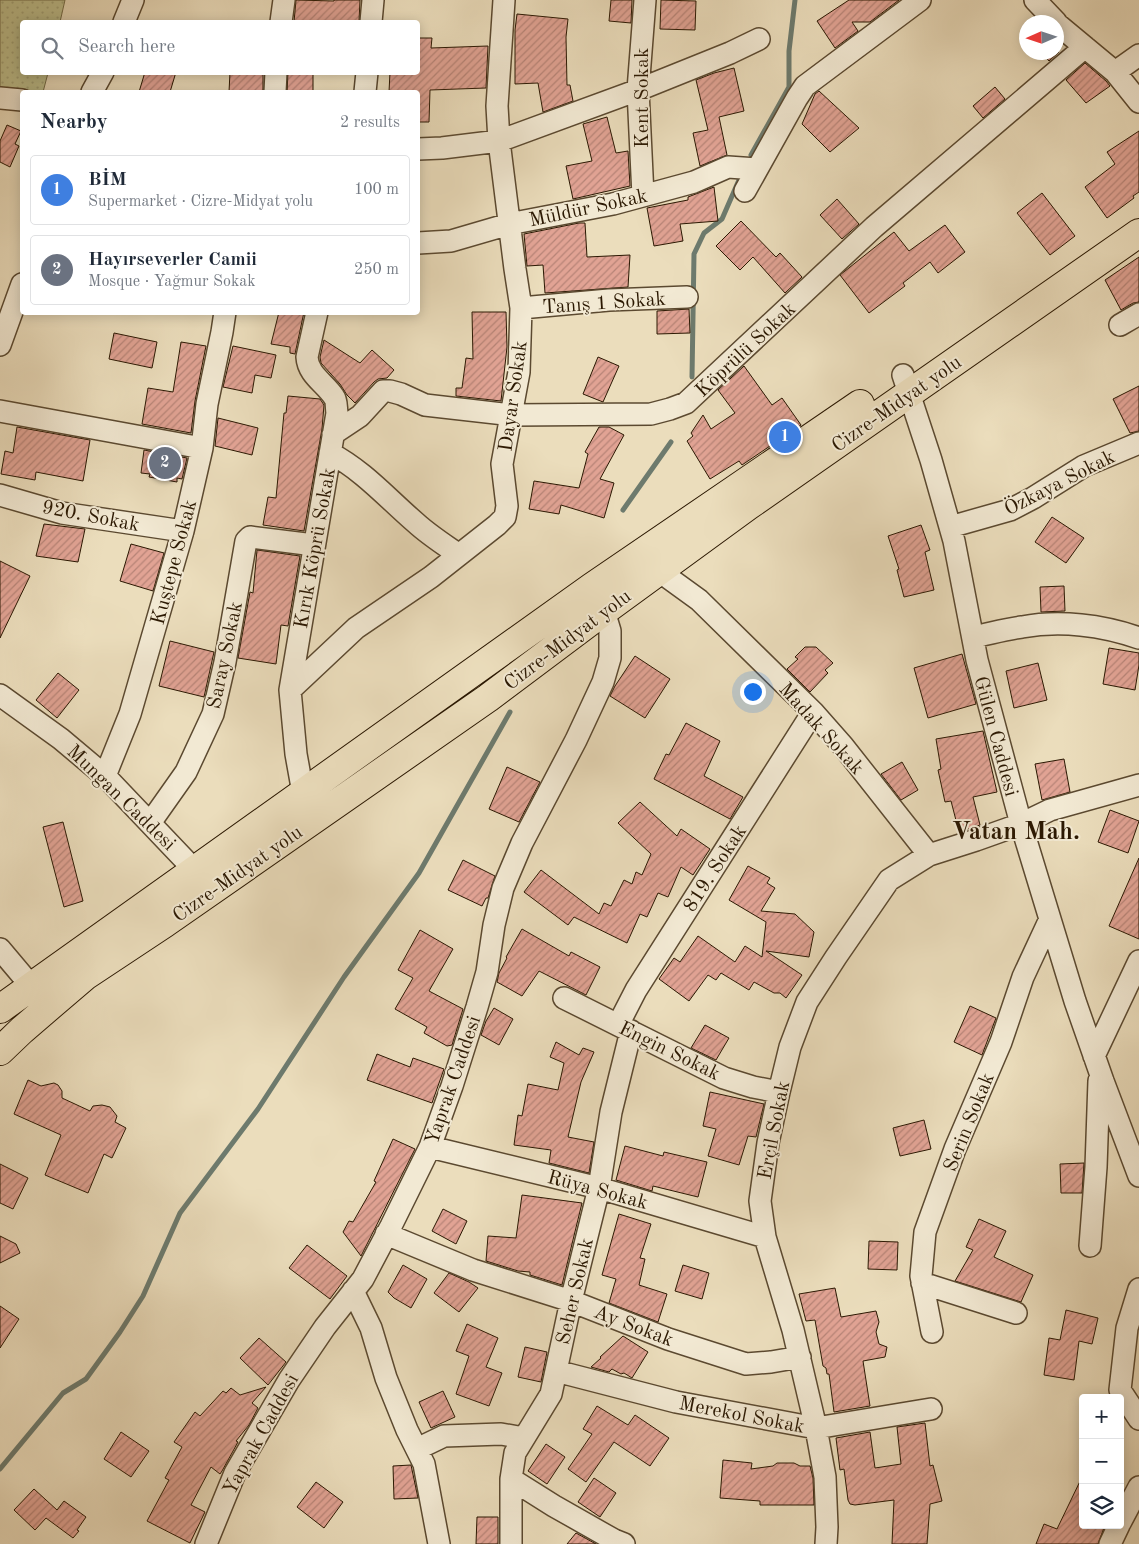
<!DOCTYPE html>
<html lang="en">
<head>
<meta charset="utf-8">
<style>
	:root { --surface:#fff; --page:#f6f6f7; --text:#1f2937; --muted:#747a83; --line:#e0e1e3; --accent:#8f2418 }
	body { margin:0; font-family:"Old Standard TT",serif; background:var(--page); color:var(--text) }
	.controls { position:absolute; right:15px; bottom:15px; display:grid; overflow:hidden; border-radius:5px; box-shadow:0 2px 12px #0003 }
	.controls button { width:45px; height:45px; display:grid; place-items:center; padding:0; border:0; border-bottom:1px solid var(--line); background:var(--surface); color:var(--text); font:25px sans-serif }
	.compass { position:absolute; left:1019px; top:15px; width:45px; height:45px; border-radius:50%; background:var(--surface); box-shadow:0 2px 12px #0003; rotate:267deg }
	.you { position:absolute; left:752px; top:691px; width:18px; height:18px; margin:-12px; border:4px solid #fff; border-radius:50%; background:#1a73e8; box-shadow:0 0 0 8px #1a73e833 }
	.badge { display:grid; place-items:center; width:32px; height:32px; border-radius:50%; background:var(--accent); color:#fff; font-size:16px; font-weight:700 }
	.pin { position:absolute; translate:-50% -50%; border:2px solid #fff; box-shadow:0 1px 5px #0006 }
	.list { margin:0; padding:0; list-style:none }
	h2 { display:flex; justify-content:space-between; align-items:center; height:65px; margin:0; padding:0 20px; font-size:21px }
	h2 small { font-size:16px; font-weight:400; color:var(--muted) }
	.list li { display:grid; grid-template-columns:32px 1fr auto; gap:15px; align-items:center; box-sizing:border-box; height:70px; margin:0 10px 10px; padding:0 10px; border:1px solid var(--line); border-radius:5px }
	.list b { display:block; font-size:19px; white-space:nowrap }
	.list p { margin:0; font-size:16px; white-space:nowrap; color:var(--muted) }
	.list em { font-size:16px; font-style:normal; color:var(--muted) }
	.icon { flex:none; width:28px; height:28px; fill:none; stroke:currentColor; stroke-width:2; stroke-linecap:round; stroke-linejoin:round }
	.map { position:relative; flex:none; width:1139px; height:1544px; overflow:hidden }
	.search { position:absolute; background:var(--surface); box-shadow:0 2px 12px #0003; left:20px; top:20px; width:400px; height:55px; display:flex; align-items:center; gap:12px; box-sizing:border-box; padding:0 18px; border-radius:5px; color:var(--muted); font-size:19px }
	.panel { position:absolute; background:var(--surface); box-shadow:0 2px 12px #0003; left:20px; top:90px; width:400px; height:225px; border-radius:5px }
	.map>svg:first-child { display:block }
	.garden { fill:url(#garden-dots); stroke:#746c48 }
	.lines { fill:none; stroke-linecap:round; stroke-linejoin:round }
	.stream { stroke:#6d7a6d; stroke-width:5 }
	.building { fill:url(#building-hatch); stroke:#2b1802 }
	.minor-casing { stroke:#5b4930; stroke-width:24 }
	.highway-casing { stroke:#2b1802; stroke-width:30 }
	.minor { stroke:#f2e9d3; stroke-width:21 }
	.highway { stroke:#ebddbc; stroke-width:28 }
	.labels { text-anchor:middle; stroke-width:4; stroke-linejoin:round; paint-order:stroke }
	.street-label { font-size:20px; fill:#2b1802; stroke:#f2e9d3 }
	.district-label { font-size:25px; font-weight:bold; fill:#2b1802; stroke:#f2e9d3 }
</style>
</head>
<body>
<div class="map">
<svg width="1139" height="1544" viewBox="0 0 1139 1544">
	<defs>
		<pattern id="garden-dots" width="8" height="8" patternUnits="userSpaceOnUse" patternTransform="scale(1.25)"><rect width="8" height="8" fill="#bdbf8d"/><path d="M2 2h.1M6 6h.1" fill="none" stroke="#a3a378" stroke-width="1.8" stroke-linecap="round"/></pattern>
		<pattern id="building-hatch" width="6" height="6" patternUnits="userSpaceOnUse" patternTransform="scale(1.25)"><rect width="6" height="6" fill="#e1a394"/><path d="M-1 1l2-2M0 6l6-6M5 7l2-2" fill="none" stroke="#b78477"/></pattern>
	</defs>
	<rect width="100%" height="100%" fill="#ebddbc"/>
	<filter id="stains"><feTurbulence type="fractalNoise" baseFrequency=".004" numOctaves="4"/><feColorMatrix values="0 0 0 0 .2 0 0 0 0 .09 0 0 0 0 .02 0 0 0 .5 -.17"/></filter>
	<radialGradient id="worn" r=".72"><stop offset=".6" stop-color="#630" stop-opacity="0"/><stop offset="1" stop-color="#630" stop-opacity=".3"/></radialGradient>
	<!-- garden -->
	<path class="garden" d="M 0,0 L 65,0 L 60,22 L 22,22 L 22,72 L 48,73 L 43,92 L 0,87 Z"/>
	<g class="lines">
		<!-- stream -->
		<path class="stream" d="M 751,155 L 789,87 L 789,51 L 795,0
			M 692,377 L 694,254 L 704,233 L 722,219 L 739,180
			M 623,510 L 671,442
			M 0,1469 L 63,1393 L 86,1379 L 120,1332 L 143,1296 L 180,1213 L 258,1109 L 344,977 L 419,873 L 510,712"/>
	</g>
	<!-- building -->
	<path class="building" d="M 296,0 L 334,1 L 334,0 L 360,0 L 359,22 L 294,22 Z
		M 611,0 L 632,0 L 631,23 L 609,21 Z
		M 661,0 L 696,1 L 695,30 L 660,29 Z
		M 849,0 L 899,0 L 870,22 L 852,22 L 858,31 L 835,48 L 817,21 Z
		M 517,14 L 568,19 L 566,37 L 567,85 L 570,85 L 573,101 L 543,112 L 538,83 L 515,84 L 515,30 Z
		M 418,38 L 432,38 L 431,48 L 488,46 L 486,88 L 430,90 L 429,122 L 418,122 L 418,92 L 389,92 L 390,72 L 418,72 Z
		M 1041,52 L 1059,52 L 1049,61 Z
		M 1085,63 L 1106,81 L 1110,86 L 1086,103 L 1066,80 Z
		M 734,68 L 744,111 L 719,117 L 727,155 L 700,166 L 693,133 L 708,130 L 696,80 L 714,73 Z
		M 145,72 L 176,72 L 170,92 L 139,92 Z
		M 230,72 L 263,72 L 263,92 L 229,92 Z
		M 288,72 L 313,72 L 313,92 L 287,92 Z
		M 995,87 L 1005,99 L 983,118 L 973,106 Z
		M 819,91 L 859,128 L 830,152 L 802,124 L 815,94 Z
		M 607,117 L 616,153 L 628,151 L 630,186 L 573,199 L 566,166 L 592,161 L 583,124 Z
		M 7,125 L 21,131 L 15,144 L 19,146 L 10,167 L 0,162 L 0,141 Z
		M 1139,131 L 1139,192 L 1133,196 L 1134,198 L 1107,218 L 1085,187 L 1115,164 L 1107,152 Z
		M 714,187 L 718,221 L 680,224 L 683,241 L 654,246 L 647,208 L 688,200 L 688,197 Z
		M 1042,193 L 1075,236 L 1050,255 L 1017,213 Z
		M 837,199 L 859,224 L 842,239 L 820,215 Z
		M 741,221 L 776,257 L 780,253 L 802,277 L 785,293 L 753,257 L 740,270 L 716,246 Z
		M 579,223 L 585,223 L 587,257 L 630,255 L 628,287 L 545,293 L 543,265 L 527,266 L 524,234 Z
		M 945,225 L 965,252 L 938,273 L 930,262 L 903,283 L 905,286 L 869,313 L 840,275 L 894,232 L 909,251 Z
		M 1139,257 L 1139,302 L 1133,303 L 1121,310 L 1105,280 Z
		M 689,309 L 690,333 L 657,334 L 657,311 Z
		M 279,312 L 304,312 L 295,354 L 290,353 L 290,347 L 271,344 Z
		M 472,312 L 506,312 L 507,347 L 501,401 L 456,396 L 456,388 L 462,388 L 466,358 L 473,359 Z
		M 114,333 L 157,342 L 152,368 L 109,359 Z
		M 324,340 L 360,363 L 372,350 L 394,370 L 387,378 L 378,379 L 374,382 L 355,403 L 347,395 L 340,384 L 321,363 L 320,357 Z
		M 181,342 L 206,346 L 195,401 L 191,433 L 142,424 L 148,388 L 173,392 Z
		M 233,346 L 276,355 L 271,378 L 255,375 L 252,393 L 223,387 Z
		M 598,357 L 619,366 L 603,402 L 583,394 Z
		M 744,366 L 772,405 L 782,398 L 801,425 L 742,465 L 739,461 L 710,479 L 687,441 L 693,436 L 691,433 L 703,415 L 711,429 L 735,413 L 718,390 Z
		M 1139,386 L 1139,431 L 1130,433 L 1113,399 Z
		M 288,396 L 320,399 L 324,405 L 322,429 L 304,531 L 263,525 L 268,497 L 276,498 L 284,413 L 286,413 Z
		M 218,418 L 258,428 L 252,455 L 215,446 Z
		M 17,427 L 90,440 L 83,481 L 36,472 L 35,480 L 1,474 L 5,451 L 13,453 Z
		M 599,427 L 609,427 L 624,435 L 600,479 L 614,483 L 604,518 L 561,505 L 559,514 L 529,509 L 534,481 L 579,488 L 588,454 L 585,452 Z
		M 144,450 L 187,458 L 182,479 L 177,478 L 177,482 L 149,477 L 150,474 L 141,473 Z
		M 1052,517 L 1084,538 L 1066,563 L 1035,542 Z
		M 44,524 L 85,529 L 78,562 L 36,556 Z
		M 921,525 L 930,550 L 925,552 L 934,590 L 904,597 L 897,570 L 899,569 L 888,536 Z
		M 131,544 L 164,553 L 153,591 L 120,581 Z
		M 257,550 L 300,556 L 288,626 L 281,625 L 276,664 L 238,658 L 250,592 L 253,593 Z
		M 0,561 L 30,576 L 0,638 Z
		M 1064,586 L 1065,611 L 1041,612 L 1040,587 Z
		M 170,641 L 214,652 L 204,697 L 159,686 Z
		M 805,647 L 816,647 L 833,663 L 825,670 L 828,673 L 810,692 L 787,669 L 798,659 L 795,657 Z
		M 1109,648 L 1139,653 L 1139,665 L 1135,690 L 1103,684 Z
		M 962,654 L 976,704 L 928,718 L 914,668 Z
		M 635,656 L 670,679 L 645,718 L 610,696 L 615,686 Z
		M 1038,663 L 1047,700 L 1014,708 L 1006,671 Z
		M 58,673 L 79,690 L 57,718 L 36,700 Z
		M 686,723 L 720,741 L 704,776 L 743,797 L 730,819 L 654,779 L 666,754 L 669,755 Z
		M 983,731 L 997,792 L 973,797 L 980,825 L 959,832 L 951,801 L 945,802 L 938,770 L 941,769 L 936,739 Z
		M 1064,759 L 1070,792 L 1042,800 L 1035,764 Z
		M 902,762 L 918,790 L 901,800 L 881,774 Z
		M 507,767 L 540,782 L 519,822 L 489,809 Z
		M 640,802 L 677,836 L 681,829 L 710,849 L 693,875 L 681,867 L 668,897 L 658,893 L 647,917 L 640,914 L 627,943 L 574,917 L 568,925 L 524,892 L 541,870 L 599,914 L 604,903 L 611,906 L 624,880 L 632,884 L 636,872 L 642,875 L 651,854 L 618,823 Z
		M 1110,810 L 1139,821 L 1128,853 L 1098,842 Z
		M 63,822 L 83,901 L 64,907 L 43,827 Z
		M 1139,858 L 1139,939 L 1109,926 Z
		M 463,860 L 495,876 L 488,898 L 486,898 L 482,906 L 448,890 Z
		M 748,866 L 770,878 L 767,883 L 775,888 L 761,911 L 795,914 L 814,932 L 809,957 L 766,951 L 802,975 L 786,998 L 780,993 L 774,993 L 754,982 L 749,990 L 721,973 L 716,980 L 708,975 L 689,1001 L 659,979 L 674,958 L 680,962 L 698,936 L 735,962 L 745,946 L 762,957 L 766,922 L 729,900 Z
		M 522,929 L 569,956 L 571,952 L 600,967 L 586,995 L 539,971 L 522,996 L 497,982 L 499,973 L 507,958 L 506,957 Z
		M 420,930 L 453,949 L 429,991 L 463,1009 L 452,1045 L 447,1046 L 424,1033 L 427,1027 L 395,1009 L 413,978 L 398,970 Z
		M 970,1006 L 996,1018 L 982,1055 L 954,1042 Z
		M 494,1008 L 513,1019 L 499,1045 L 481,1035 L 486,1021 Z
		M 705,1025 L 729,1038 L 716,1060 L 691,1048 Z
		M 556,1042 L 579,1055 L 583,1048 L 594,1052 L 581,1082 L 568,1137 L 594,1142 L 589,1173 L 549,1163 L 551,1150 L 514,1145 L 518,1115 L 522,1116 L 528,1084 L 558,1090 L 564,1063 L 550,1057 Z
		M 377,1054 L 410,1067 L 413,1058 L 444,1069 L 432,1103 L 367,1080 Z
		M 28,1080 L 41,1086 L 54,1083 L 58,1085 L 62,1091 L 62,1098 L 90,1111 L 93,1106 L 102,1105 L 110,1107 L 117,1116 L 115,1122 L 126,1128 L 112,1158 L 104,1154 L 88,1193 L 45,1175 L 61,1135 L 14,1114 Z
		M 710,1092 L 764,1104 L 756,1137 L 748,1136 L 739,1165 L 708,1156 L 716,1129 L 703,1126 Z
		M 924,1120 L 931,1149 L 900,1156 L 893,1128 Z
		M 393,1139 L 415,1149 L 361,1256 L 343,1232 L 349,1221 L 353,1222 L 376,1182 L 374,1181 Z
		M 625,1146 L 663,1156 L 664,1152 L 707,1162 L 698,1197 L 653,1186 L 652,1191 L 616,1180 Z
		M 1084,1163 L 1082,1193 L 1061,1193 L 1060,1164 Z
		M 0,1164 L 28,1178 L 13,1209 L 0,1203 Z
		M 522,1195 L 582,1203 L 562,1285 L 530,1275 L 530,1272 L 518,1271 L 486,1261 L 488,1236 L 516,1238 Z
		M 443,1209 L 467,1221 L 456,1244 L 432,1231 Z
		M 619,1214 L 651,1224 L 640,1258 L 645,1259 L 639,1285 L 667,1294 L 658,1322 L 609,1303 L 616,1279 L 602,1275 Z
		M 979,1219 L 1006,1231 L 994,1257 L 1033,1275 L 1021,1302 L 955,1281 L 973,1250 L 966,1247 Z
		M 0,1236 L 16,1244 L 20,1253 L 0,1263 Z
		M 869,1241 L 898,1242 L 897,1270 L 868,1269 Z
		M 307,1245 L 347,1276 L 330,1299 L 289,1268 Z
		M 403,1265 L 427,1279 L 411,1308 L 394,1298 L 388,1292 Z
		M 683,1265 L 709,1273 L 702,1299 L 675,1291 Z
		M 449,1273 L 469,1282 L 478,1288 L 459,1312 L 434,1293 Z
		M 835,1288 L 841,1317 L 876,1311 L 879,1322 L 876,1332 L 879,1344 L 887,1347 L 885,1357 L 863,1361 L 870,1406 L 834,1412 L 829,1374 L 827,1374 L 826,1368 L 823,1366 L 815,1320 L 806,1321 L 799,1294 Z
		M 0,1306 L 19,1319 L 0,1348 Z
		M 1066,1310 L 1098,1318 L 1092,1344 L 1079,1341 L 1074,1380 L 1044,1375 L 1049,1338 L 1060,1340 Z
		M 467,1324 L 498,1338 L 486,1367 L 502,1373 L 489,1406 L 456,1394 L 469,1356 L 456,1351 Z
		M 623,1336 L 648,1352 L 632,1378 L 624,1373 L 621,1374 L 612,1369 L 609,1372 L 591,1367 L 601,1358 L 600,1357 Z
		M 259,1338 L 286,1362 L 268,1385 L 240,1358 Z
		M 525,1347 L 547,1352 L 541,1382 L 518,1377 Z
		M 266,1387 L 252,1403 L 258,1408 L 249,1425 L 236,1441 L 238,1442 L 222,1471 L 220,1474 L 211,1467 L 191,1505 L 205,1512 L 190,1543 L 147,1521 L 169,1480 L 165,1478 L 182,1447 L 174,1442 L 195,1412 L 200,1416 L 223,1391 L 226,1393 L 231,1388 L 240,1395 Z
		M 443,1391 L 455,1417 L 431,1428 L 419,1402 Z
		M 597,1406 L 628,1425 L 635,1415 L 669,1438 L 650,1466 L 614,1442 L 586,1482 L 568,1469 L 592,1434 L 583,1429 Z
		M 925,1423 L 930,1466 L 933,1465 L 942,1501 L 930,1504 L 927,1544 L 892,1544 L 894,1500 L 855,1505 L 850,1504 L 848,1500 L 844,1469 L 840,1470 L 836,1438 L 870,1432 L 875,1468 L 901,1464 L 897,1427 Z
		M 121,1432 L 149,1451 L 131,1477 L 104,1459 Z
		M 546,1444 L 565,1457 L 547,1484 L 528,1471 Z
		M 723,1460 L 752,1463 L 751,1469 L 773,1466 L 777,1463 L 794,1463 L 800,1466 L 810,1466 L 813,1478 L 814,1505 L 760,1505 L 760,1501 L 720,1498 Z
		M 411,1465 L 418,1498 L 394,1499 L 393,1466 Z
		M 1083,1475 L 1083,1525 L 1105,1525 L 1098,1544 L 1036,1544 L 1044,1524 L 1057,1529 Z
		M 594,1478 L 616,1493 L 600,1517 L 578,1502 Z
		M 316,1482 L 343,1502 L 324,1528 L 297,1507 Z
		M 34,1489 L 57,1510 L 64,1501 L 86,1517 L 77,1530 L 79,1531 L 73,1538 L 46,1518 L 35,1530 L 14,1510 Z
		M 477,1517 L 498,1517 L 498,1544 L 476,1544 Z
		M 576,1533 L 596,1544 L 567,1544 Z"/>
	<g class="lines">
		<defs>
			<path id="minor" d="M 1035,0 L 1056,22
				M 124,22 L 133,0
				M 281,22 L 284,0
				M 371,22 L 373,0
				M 1056,23 L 1115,72 L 1139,102
				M 1115,72 L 1139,55
				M 92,92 L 103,72
				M 275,92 L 276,72
				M 365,92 L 367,72
				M 0,98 L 22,100
				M 418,149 L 442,148 L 499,141 L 638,90 L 730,53 L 759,39
				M 745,191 L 797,98 L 805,86 L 920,0
				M 643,196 L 638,90 L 645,0
				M 418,243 L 451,241 L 509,224 L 613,204 L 694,182 L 728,167 L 757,169
				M 521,308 L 609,300 L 687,297
				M 1120,325 L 1139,314
				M 0,345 L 22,284
				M 903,375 L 931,460 L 954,541 L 977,660 L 1021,824 L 1075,1001 L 1103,1081 L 1139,1176
				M 0,411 L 202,448
				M 333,434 L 360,416 L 383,391 L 390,391 L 401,394 L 425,405 L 512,415 L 651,414 L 670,409 L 686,403 L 874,227 L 1085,47
				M 330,453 C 364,471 387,498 416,523 C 429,535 445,545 459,555
				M 0,495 L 62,513 L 183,531
				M 950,527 L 1010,510 L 1033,498 L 1084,466 L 1139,443
				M 659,571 L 699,600 L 813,712 L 843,746 L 929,855
				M 973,637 C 989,634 1005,629 1022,627 C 1060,620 1102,625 1139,638
				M 290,690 L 356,628 L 431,577 L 497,525 L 505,517 L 507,506 L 502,464 L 519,372 L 521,308 L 515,269 L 499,141 L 497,106 L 504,0
				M 0,695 L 61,739 L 105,776 L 204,880
				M 105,776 L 130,714 L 183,531 L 202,448 L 207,404 L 222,332 L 225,312
				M 303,793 L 296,754 L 290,690 L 337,413 C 336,408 337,401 334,397 C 325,383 308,375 307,357 L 317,312
				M 150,823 L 186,772 L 213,714 L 225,662 L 246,541 L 250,537 L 314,545
				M 0,949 L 32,987 L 42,996
				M 564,998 L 724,1078 L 753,1087 L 779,1092
				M 618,1025 L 636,990 L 813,712
				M 1094,1056 L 1139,961
				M 430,1147 L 599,1188 L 765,1237
				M 386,1234 L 473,1270 L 571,1301 L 668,1339 L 746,1364 L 771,1362 L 800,1357
				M 1090,1246 L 1096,1167 L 1099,1081
				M 922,1283 L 1016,1313
				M 1139,1289 L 1127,1328 L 1120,1390 L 1139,1419
				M 353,1291 L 371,1328 L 386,1378 L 407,1430 L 424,1464 L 439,1544
				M 932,1332 L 921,1276 L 925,1232 L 955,1149 L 1001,1042 L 1023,977 L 1050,919
				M 556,1371 L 676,1402 L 816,1428 L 931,1409
				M 417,1449 L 444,1436 L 501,1434 L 524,1438
				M 511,1479 L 554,1506 L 614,1540 L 624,1544
				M 1120,1523 L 1139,1487
				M 206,1544 L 235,1473 L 289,1380 L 325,1327 L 363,1279 L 391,1226 L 430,1147 L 452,1086 L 477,1007 L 487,972 L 494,925 L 503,888 L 522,843 L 576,740 L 603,682 L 610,658 L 610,631 L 604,611 L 599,599
				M 511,1544 L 511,1479 L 515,1453 L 551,1394 L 571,1301 L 599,1188 L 611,1112 L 631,1031
				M 826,1544 L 827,1527 L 825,1477 L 816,1428 L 793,1330 L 765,1237 L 760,1201 L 768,1143 L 779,1092 L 790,1047 L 807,1002 L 836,957 L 889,880 L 929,855 L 976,840 L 1021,824 L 1050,810 L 1139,785
				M 1110,1544 L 1119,1525"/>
			<path id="highway" d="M 0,1009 L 592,587 L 860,404
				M 0,1051 L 22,1030 L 85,976 L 165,923 L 488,698 L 604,611 L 748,506 L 1139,233"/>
		</defs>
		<!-- minor casing -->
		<use href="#minor" class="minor-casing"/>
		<!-- highway casing -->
		<use href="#highway" class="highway-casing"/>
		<!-- minor -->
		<use href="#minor" class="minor"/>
		<!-- highway -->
		<use href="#highway" class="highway"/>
	</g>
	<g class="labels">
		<!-- street labels -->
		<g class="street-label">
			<text transform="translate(641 98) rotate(-90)" y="7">Kent Sokak</text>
			<text transform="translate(588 207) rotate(-12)" y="7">Müldür Sokak</text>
			<text transform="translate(604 302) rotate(-4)" y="7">Tanış 1 Sokak</text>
			<text transform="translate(745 349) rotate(-43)" y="7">Köprülü Sokak</text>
			<text transform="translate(512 396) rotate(-82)" y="7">Dayar Sokak</text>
			<text transform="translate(896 403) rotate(-35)" y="7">Cizre-Midyat yolu</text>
			<text transform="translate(1059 482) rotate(-27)" y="7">Özkaya Sokak</text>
			<text transform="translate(91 515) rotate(11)" y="7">920. Sokak</text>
			<text transform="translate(314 548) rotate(-80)" y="7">Kırık Köprü Sokak</text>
			<text transform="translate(173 562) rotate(-75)" y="7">Kuştepe Sokak</text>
			<text transform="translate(567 639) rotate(-37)" y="7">Cizre-Midyat yolu</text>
			<text transform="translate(224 655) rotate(-78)" y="7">Saray Sokak</text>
			<text transform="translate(822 728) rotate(48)" y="7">Madak Sokak</text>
			<text transform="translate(997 736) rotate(75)" y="7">Gülen Caddesi</text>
			<text transform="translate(122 797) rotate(44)" y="7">Mungan Caddesi</text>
			<text transform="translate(714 868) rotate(-57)" y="7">819. Sokak</text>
			<text transform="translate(237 873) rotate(-35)" y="7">Cizre-Midyat yolu</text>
			<text transform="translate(670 1050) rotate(26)" y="7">Engin Sokak</text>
			<text transform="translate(452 1080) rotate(-71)" y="7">Yaprak Caddesi</text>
			<text transform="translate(968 1122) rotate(-68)" y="7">Serin Sokak</text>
			<text transform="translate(773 1130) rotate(-79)" y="7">Erçil Sokak</text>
			<text transform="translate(598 1189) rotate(15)" y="7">Rüya Sokak</text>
			<text transform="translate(574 1291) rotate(-77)" y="7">Seher Sokak</text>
			<text transform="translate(634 1325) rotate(21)" y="7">Ay Sokak</text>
			<text transform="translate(742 1414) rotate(11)" y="7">Merekol Sokak</text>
			<text transform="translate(260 1434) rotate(-61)" y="7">Yaprak Caddesi</text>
		</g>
		<!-- district labels -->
		<g class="district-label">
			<text x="1016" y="839">Vatan Mah.</text>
		</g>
	</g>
	<rect width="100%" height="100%" filter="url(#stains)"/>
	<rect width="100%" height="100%" fill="url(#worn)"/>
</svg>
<div class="controls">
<button>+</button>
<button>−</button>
<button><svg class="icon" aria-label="layers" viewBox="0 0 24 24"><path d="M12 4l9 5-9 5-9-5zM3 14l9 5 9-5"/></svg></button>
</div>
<svg class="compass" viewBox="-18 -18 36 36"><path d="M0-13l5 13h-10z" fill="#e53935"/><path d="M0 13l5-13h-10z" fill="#747a83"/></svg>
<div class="you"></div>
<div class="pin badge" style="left:785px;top:437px;background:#3f7fe0">1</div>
<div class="pin badge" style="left:165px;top:463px;background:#6b7280">2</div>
<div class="search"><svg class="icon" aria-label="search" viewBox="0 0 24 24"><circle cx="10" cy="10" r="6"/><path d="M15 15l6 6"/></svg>Search here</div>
<section class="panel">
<h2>Nearby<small>2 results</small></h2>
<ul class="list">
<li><span class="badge" style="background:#3f7fe0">1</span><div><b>BİM</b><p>Supermarket · Cizre-Midyat yolu</p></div><em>100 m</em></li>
<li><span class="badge" style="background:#6b7280">2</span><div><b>Hayırseverler Camii</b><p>Mosque · Yağmur Sokak</p></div><em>250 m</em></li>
</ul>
</section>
</div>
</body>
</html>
